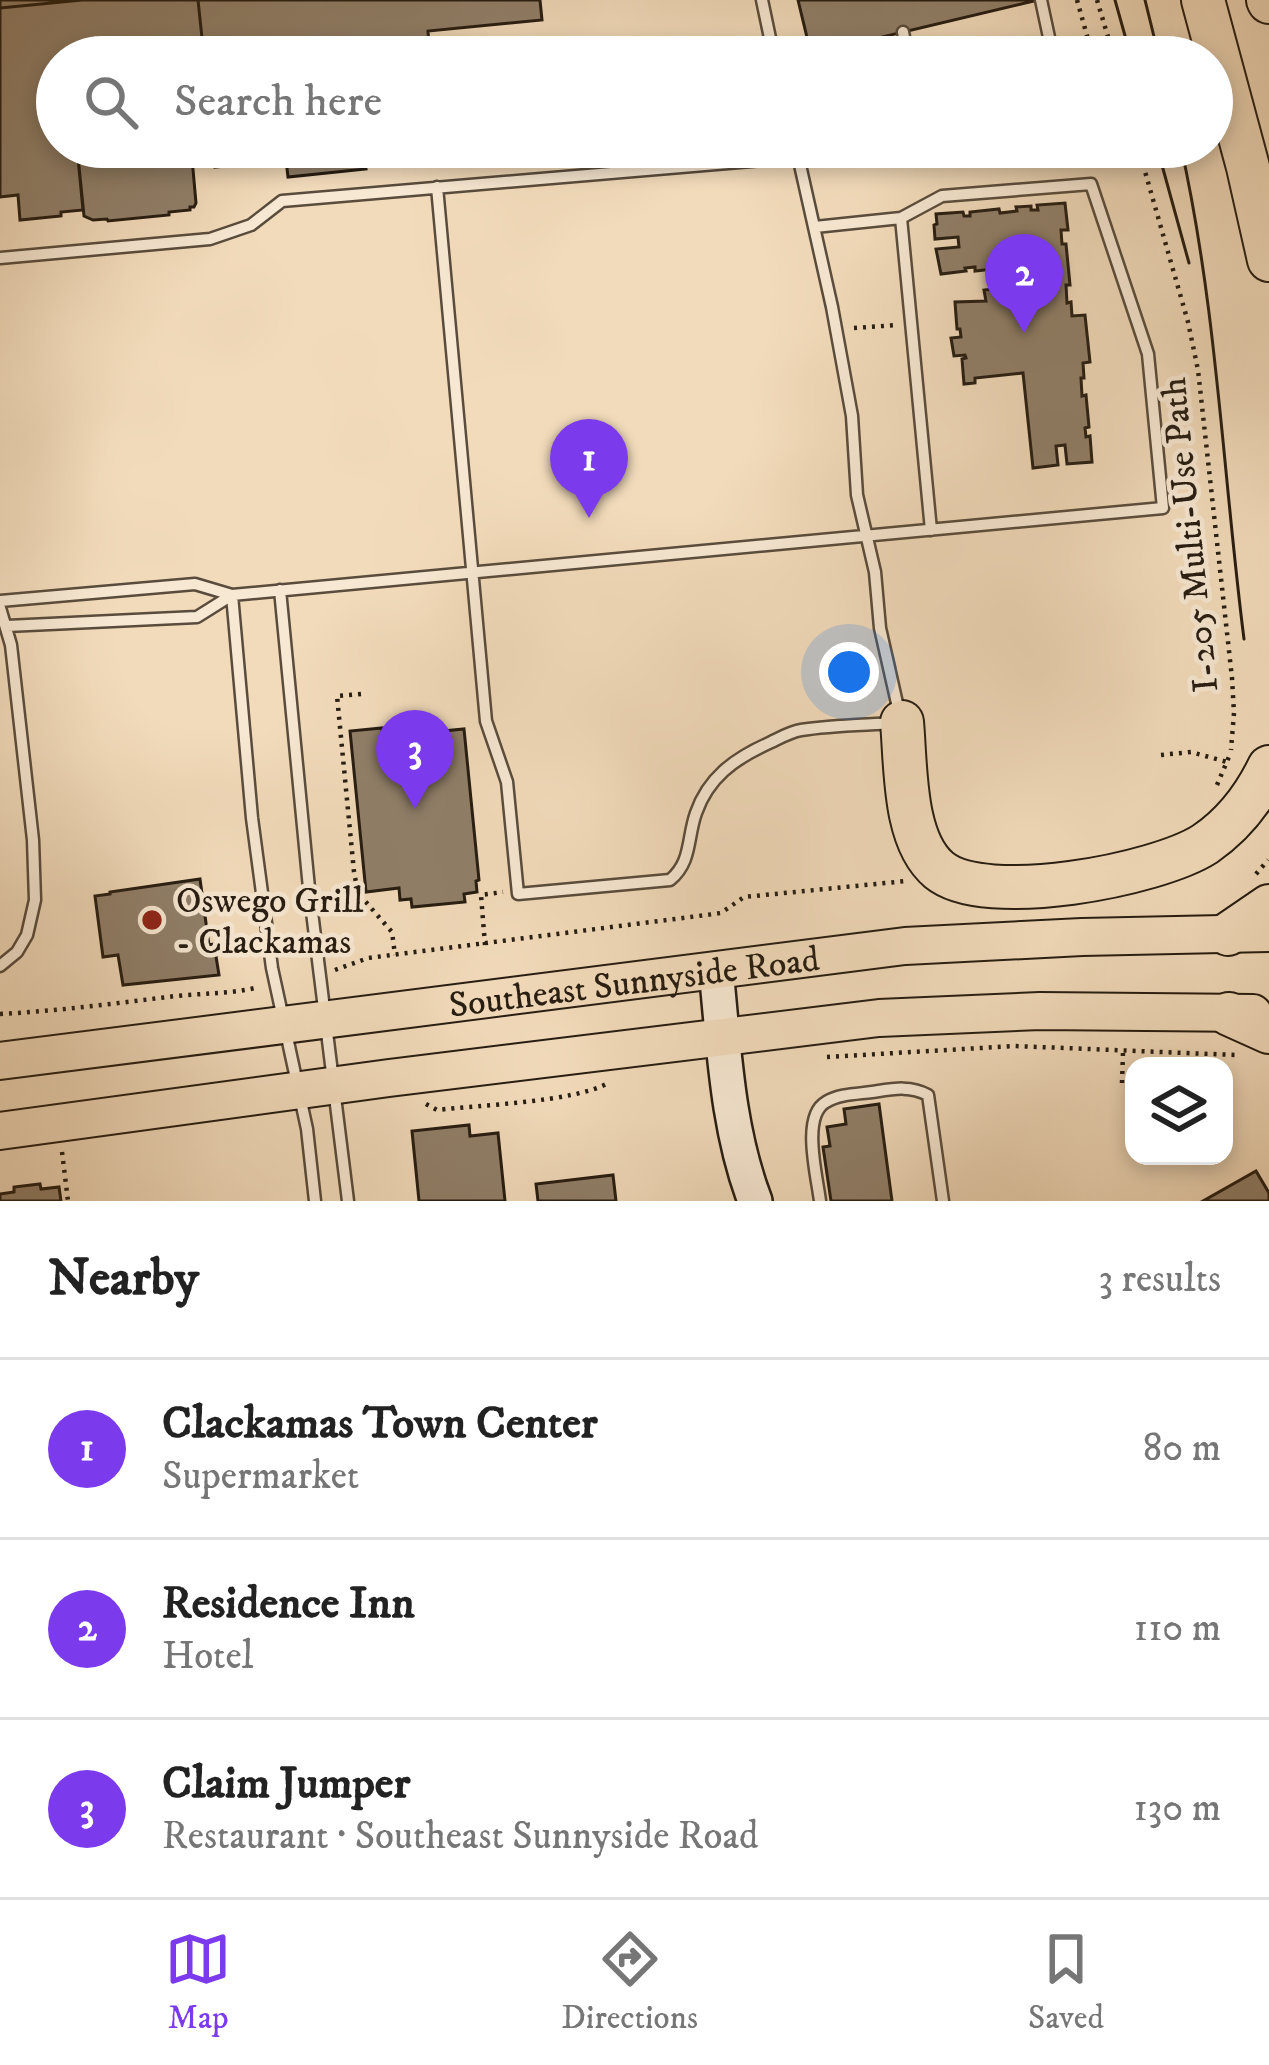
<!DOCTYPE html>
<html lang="en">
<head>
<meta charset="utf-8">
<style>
	:root { --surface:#fff; --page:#f6f6f6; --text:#222; --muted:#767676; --line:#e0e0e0; --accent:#7c3aed }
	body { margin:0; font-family:"IM FELL DW Pica",serif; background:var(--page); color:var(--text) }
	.controls { position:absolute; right:36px; bottom:36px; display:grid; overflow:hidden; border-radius:24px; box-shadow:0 6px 18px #0003 }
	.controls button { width:108px; height:108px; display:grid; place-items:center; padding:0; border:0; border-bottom:3px solid var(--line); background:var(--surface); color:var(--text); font:60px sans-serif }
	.you { position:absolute; left:849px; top:672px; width:42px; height:42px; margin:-30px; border:9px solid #fff; border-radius:50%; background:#1a73e8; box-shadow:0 0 0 18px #1a73e833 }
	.badge { display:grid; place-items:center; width:78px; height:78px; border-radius:50%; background:var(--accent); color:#fff; font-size:39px; font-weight:700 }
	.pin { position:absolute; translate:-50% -99px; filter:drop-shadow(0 3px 6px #0008) }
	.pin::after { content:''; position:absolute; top:63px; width:42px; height:36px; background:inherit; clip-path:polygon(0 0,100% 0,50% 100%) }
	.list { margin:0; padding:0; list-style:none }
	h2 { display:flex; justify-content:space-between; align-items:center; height:156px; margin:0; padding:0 48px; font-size:51px }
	h2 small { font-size:39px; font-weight:400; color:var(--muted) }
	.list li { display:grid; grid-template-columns:78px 1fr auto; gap:36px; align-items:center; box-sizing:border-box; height:180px; padding:0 48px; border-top:3px solid var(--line) }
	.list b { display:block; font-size:45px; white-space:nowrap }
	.list p { margin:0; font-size:39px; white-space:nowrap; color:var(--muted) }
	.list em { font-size:39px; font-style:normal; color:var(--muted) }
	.icon { flex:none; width:66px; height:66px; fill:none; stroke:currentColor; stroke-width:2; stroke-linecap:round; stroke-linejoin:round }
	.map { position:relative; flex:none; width:1269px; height:1201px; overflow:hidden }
	.search { position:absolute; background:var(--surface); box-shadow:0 6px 18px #0003; left:36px; right:36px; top:36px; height:132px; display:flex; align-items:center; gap:30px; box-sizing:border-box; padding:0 42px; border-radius:66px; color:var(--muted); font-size:45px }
	.sheet { height:696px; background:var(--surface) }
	nav { display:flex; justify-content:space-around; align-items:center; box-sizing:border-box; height:168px; border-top:3px solid var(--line); background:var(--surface); font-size:33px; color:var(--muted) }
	nav a { display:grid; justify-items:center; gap:6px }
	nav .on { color:var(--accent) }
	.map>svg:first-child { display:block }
	.building { fill:#907f69; stroke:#261c11; stroke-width:3 }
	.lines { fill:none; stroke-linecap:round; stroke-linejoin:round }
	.lane-casing { stroke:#594c3c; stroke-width:15 }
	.secondary-casing { stroke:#261c11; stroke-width:38 }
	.primary-casing { stroke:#261c11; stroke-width:40 }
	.highway-casing { stroke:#261c11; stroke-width:46 }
	.path { stroke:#261c11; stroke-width:4.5; stroke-dasharray:3 6; stroke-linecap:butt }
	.lane { stroke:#f7e8d3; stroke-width:10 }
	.secondary { stroke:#f7e8d3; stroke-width:33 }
	.primary { stroke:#f2dbbb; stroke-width:36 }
	.highway { stroke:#f2dbbb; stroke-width:42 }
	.tram { stroke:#261c11; stroke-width:3 }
	.poi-dot { fill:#8f2418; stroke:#f7e8d3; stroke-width:4.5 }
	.labels { text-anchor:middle; stroke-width:9; stroke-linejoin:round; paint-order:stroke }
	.street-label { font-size:36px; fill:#261c11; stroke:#f7e8d3 }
	.poi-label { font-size:36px; fill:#261c11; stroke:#f7e8d3; text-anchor:start }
</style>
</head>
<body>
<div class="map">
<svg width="1269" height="1201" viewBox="0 0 1269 1201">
	<rect width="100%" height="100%" fill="#f2dbbb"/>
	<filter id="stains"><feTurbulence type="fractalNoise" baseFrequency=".00167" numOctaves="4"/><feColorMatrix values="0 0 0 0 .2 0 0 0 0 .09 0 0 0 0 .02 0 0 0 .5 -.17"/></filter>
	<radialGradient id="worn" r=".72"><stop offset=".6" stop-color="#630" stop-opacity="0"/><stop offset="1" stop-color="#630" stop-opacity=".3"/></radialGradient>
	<!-- building -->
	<path class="building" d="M 0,0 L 82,0 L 0,8 Z
		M 82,0 L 198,0 L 204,57 L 57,57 L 57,147 L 77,147 L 83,210 L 61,212 L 61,216 L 20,220 L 18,195 L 0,197 L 0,8 Z
		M 198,0 L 540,0 L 542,20 L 428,31 L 430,57 L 204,57 Z
		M 798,0 L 1038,0 L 811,54 Z
		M 77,147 L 191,147 L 196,203 L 194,207 L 190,207 L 190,210 L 169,212 L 169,215 L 108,221 L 107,219 L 93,220 L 84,216 Z
		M 213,147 L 439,147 L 364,154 L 366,169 L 288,177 L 286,160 L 215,167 Z
		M 1065,203 L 1068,230 L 1061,230 L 1062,244 L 1066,244 L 1070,285 L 1066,285 L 1067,303 L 1071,302 L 1072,316 L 1085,315 L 1090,362 L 1083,363 L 1084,378 L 1081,378 L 1082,396 L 1086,395 L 1089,427 L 1085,428 L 1086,437 L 1090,436 L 1092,462 L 1067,464 L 1065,445 L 1056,446 L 1058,465 L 1033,468 L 1023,373 L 975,378 L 975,383 L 964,384 L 962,359 L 966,358 L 965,355 L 954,356 L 951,338 L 961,337 L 960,329 L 957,329 L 955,302 L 986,301 L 984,290 L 1011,287 L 1010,276 L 1023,275 L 1021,262 L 1004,264 L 1004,268 L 975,271 L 975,267 L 965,268 L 966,271 L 941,274 L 936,249 L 959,247 L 958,237 L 935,239 L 934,225 L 937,224 L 936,214 L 963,212 L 964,216 L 970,216 L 970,212 L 999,209 L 1000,213 L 1017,211 L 1016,207 L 1031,206 L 1031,210 L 1038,210 L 1037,205 Z
		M 382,728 L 382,737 L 464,729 L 479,880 L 476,881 L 477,892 L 464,894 L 465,902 L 412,907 L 411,899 L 400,900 L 399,888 L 366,892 L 350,731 Z
		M 200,879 L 209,945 L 214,944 L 219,975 L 123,985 L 118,955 L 103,957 L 95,896 L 110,894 L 110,892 Z
		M 879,1104 L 892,1201 L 831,1201 L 823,1147 L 830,1146 L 827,1127 L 846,1124 L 844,1109 Z
		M 469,1125 L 470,1136 L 498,1133 L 505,1201 L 419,1201 L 412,1131 Z
		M 1256,1171 L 1269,1193 L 1269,1201 L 1203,1201 Z
		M 613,1175 L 616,1201 L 538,1201 L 536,1184 Z
		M 40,1184 L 41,1189 L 59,1187 L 61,1201 L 0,1201 L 0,1194 L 14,1192 L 14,1187 Z"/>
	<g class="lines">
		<defs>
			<path id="lane" d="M 762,0 L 774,57
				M 903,32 L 908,57
				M 1017,57 L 1036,51 L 1050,42 L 1041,0
				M 796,147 L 832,307 L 852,416 L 857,495 L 875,572 L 880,628 L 899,712
				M 437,187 L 486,721 L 507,782 L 518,894 L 670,880 C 692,862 687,838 696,813 C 708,778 734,759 767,744 C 778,739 789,732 801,730 C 831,725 863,725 894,723
				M 901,218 L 931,530
				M 0,258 L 210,239 L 251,225 L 282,201 L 799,157
				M 280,590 L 309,888 L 348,1201
				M 232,595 L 252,818 L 272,968 L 307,1129 L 315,1201
				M 0,601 L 195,584 L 232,595 L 1163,508 L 1148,354 L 1091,184 L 942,196 L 901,218 L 815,227
				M 0,608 L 11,645 L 33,840 L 35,900 L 27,935 L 17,952 L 0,966
				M 7,626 L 197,617 L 232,595
				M 820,1201 C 817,1176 801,1116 826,1102 C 839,1094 857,1094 872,1092 C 892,1089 910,1085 928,1095 L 943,1201"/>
			<path id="secondary" d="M 716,970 C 724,1047 727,1128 755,1201"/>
			<g id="primary">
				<path id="s1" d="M 0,1061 L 905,946 L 1082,937 L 1269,933"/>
				<path d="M 0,1131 L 389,1078 L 879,1018 L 1040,1011 L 1253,1013"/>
			</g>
			<path id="highway" d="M 1203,0 L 1248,167 L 1269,260
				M 1268,0 L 1269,2
				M 902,722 C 906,766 903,840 939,870 C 985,908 1157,875 1205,844 C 1233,825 1254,798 1269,767
				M 1228,934 L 1269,906
				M 1229,1014 L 1269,1032"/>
		</defs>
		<!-- lane casing -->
		<use href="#lane" class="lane-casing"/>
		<!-- secondary casing -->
		<use href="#secondary" class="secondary-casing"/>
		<!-- primary casing -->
		<use href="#primary" class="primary-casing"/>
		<!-- highway casing -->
		<use href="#highway" class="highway-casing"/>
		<!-- path -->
		<path class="path" d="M 1077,0 L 1093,57
			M 1097,0 L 1114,57
			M 1138,147 L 1188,322 L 1198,370 L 1232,678 L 1234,713 L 1231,750
			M 854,328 L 897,325
			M 361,694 L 337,696 L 354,872 L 358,893 L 392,932 L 395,955
			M 1161,755 L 1191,752 L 1227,762
			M 1217,785 L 1231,752
			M 1256,874 L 1268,860
			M 485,945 L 481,895 L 503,892
			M 335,970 L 368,958 L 714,914 L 721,913 L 744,897 L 906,881
			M 0,1014 C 59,1011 118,1003 176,996 C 205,993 232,994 259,987
			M 827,1057 L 1015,1046 L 1235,1055
			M 1122,1083 L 1123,1052
			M 426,1104 L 437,1110 C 479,1105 575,1102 608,1083
			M 62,1152 L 68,1201"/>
		<!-- lane -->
		<use href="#lane" class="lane"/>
		<!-- secondary -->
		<use href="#secondary" class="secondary"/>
		<!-- primary -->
		<use href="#primary" class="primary"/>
		<!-- highway -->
		<use href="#highway" class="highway"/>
		<!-- tram -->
		<path class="tram" d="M 1115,0 L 1131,57
			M 1145,0 L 1159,57
			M 1157,147 L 1189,263
			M 1181,147 C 1217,309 1223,475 1244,639"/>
	</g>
	<!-- markers -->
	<circle class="poi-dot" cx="152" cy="920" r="12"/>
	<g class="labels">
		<!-- street labels -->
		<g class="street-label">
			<text transform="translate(1188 535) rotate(-96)" y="13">I-205 Multi-Use Path</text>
			<text dy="13" stroke="none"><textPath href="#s1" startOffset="639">Southeast Sunnyside Road</textPath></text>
		</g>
		<!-- poi labels -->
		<g class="poi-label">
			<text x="176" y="912">Oswego Grill<tspan x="176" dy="41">- Clackamas</tspan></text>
		</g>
	</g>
	<rect width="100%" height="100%" filter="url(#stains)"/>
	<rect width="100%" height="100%" fill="url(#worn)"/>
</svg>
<div class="controls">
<button><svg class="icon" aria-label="layers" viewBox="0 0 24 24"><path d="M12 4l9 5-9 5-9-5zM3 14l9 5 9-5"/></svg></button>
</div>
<div class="you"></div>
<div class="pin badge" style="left:589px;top:518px">1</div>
<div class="pin badge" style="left:1024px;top:333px">2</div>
<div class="pin badge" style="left:415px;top:809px">3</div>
<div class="search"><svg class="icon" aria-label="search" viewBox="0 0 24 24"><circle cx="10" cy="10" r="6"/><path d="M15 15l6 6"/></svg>Search here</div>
</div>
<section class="sheet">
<h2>Nearby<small>3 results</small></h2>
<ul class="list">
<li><span class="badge">1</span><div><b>Clackamas Town Center</b><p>Supermarket</p></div><em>80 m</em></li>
<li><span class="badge">2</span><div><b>Residence Inn</b><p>Hotel</p></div><em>110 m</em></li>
<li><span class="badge">3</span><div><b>Claim Jumper</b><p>Restaurant · Southeast Sunnyside Road</p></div><em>130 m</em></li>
</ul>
</section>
<nav>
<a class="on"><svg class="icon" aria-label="map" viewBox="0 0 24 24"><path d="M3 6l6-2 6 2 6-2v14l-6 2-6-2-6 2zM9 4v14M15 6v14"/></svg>Map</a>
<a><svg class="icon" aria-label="directions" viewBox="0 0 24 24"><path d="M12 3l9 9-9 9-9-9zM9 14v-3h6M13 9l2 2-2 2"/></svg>Directions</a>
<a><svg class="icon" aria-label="saved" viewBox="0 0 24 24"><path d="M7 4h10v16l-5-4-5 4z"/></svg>Saved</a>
</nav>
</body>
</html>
